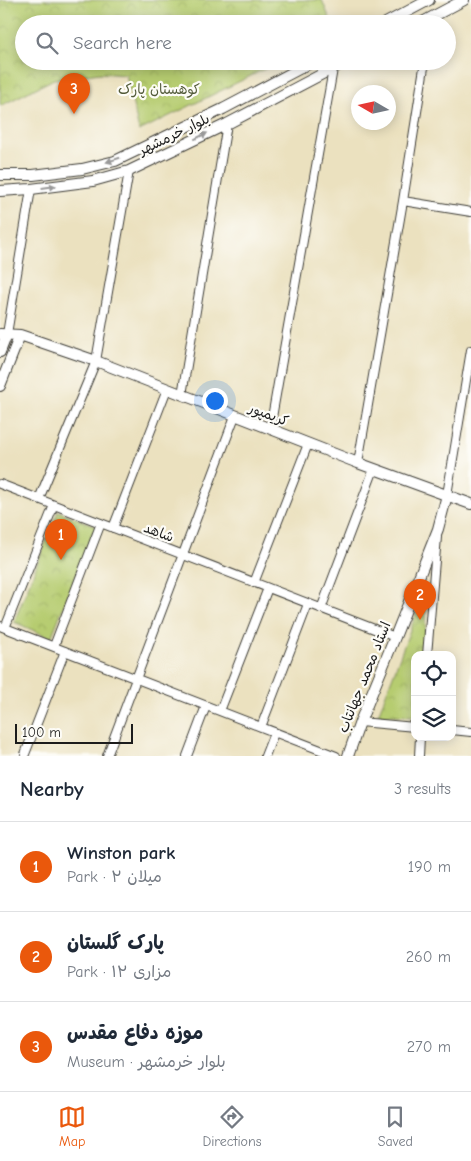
<!DOCTYPE html>
<html lang="en">
<head>
<meta charset="utf-8">
<style>
	:root { --surface:#fff; --page:#f2f2f3; --text:#1f2937; --muted:#747a83; --line:#e0e1e3; --accent:#ea580c }
	body { margin:0; font-family:"Comic Neue","Playpen Sans Arabic",sans-serif; background:var(--page); color:var(--text) }
	.controls { position:absolute; right:15px; bottom:15px; display:grid; overflow:hidden; border-radius:10px; box-shadow:0 2px 12px #0003 }
	.controls button { width:45px; height:45px; display:grid; place-items:center; padding:0; border:0; border-bottom:1px solid var(--line); background:var(--surface); color:var(--text); font:25px sans-serif }
	.compass { position:absolute; left:351px; top:85px; width:45px; height:45px; border-radius:50%; background:var(--surface); box-shadow:0 2px 12px #0003; rotate:279deg }
	.scale { position:absolute; left:15px; bottom:12px; width:118px; box-sizing:border-box; padding-left:5px; border:2px solid #1c1c1c; border-top:0; font-size:14px; line-height:18px; white-space:nowrap; color:#1c1c1c; -webkit-text-stroke:4px #fdfcf7; paint-order:stroke }
	.you { position:absolute; left:214px; top:400px; width:18px; height:18px; margin:-12px; border:4px solid #fff; border-radius:50%; background:#1a73e8; box-shadow:0 0 0 8px #1a73e833 }
	.badge { display:grid; place-items:center; width:32px; height:32px; border-radius:50%; background:var(--accent); color:#fff; font-size:16px; font-weight:700 }
	.pin { position:absolute; translate:-50% -41px; filter:drop-shadow(0 1px 2px #0008) }
	.pin::after { content:''; position:absolute; top:26px; width:18px; height:15px; background:inherit; clip-path:polygon(0 0,100% 0,50% 100%) }
	.list { margin:0; padding:0; list-style:none }
	h2 { display:flex; justify-content:space-between; align-items:center; height:65px; margin:0; padding:0 20px; font-size:21px }
	h2 small { font-size:16px; font-weight:400; color:var(--muted) }
	.list li { display:grid; grid-template-columns:32px 1fr auto; gap:15px; align-items:center; box-sizing:border-box; height:90px; padding:0 20px; border-top:1px solid var(--line) }
	.list b { display:block; font-size:19px; white-space:nowrap }
	.list p { margin:0; font-size:16px; white-space:nowrap; color:var(--muted) }
	.list em { font-size:16px; font-style:normal; color:var(--muted) }
	.icon { flex:none; width:28px; height:28px; fill:none; stroke:currentColor; stroke-width:2; stroke-linecap:round; stroke-linejoin:round }
	.map { position:relative; flex:none; width:471px; height:756px; overflow:hidden }
	.search { position:absolute; background:var(--surface); box-shadow:0 2px 12px #0003; left:15px; right:15px; top:15px; height:55px; display:flex; align-items:center; gap:12px; box-sizing:border-box; padding:0 18px; border-radius:28px; color:var(--muted); font-size:19px }
	.sheet { height:335px; background:var(--surface) }
	nav { display:flex; justify-content:space-around; align-items:center; box-sizing:border-box; height:70px; border-top:1px solid var(--line); background:var(--surface); font-size:14px; color:var(--muted) }
	nav a { display:grid; justify-items:center; gap:2px }
	nav .on { color:var(--accent) }
	.map>svg:first-child { display:block }
	.park { fill:url(#park-crowns); stroke:#697446 }
	.lines { fill:none; stroke-linecap:round; stroke-linejoin:round }
	.street-casing { stroke:#3b3a34; stroke-width:10 }
	.secondary-casing { stroke:#3b3a34; stroke-width:12 }
	.street { stroke:#fff; stroke-width:8 }
	.secondary { stroke:#fff; stroke-width:10 }
	.oneway { fill:#999 }
	.labels { text-anchor:middle; stroke-width:4.5; stroke-linejoin:round; paint-order:stroke }
	.park-label { font-size:14px; fill:#525a39; stroke:#fdfcf7 }
	.street-label { font-size:14px; fill:#1c1c1c; stroke:#fdfcf7 }
</style>
</head>
<body>
<div class="map">
<svg width="471" height="756" viewBox="0 0 471 756">
	<defs>
		<pattern id="park-crowns" width="20" height="18" patternUnits="userSpaceOnUse" patternTransform="scale(1.25)"><rect width="20" height="18" fill="#b6cc70"/><path d="M2 6a3 3 0 1 1 6 0M12 15a3 3 0 1 1 6 0" fill="none" stroke="#9caf60"/></pattern>
	</defs>
	<rect width="100%" height="100%" fill="#fdfcf7"/>
	<filter id="ink" filterUnits="userSpaceOnUse"><feTurbulence type="fractalNoise" baseFrequency=".02" numOctaves="2"/><feDisplacementMap in="SourceGraphic" scale="10" xChannelSelector="R" yChannelSelector="G"/><feConvolveMatrix kernelMatrix="1 2 1 2 8 2 1 2 1" color-interpolation-filters="sRGB"/></filter>
	<filter id="wash" filterUnits="userSpaceOnUse"><feTurbulence type="fractalNoise" baseFrequency=".0096" numOctaves="4" result="noise"/><feDisplacementMap in="SourceGraphic" scale="20" xChannelSelector="R" yChannelSelector="G"/><feGaussianBlur stdDeviation="1.12" result="paint"/><feColorMatrix in="noise" values="0 0 0 0 0 0 0 0 0 0 0 0 0 0 0 0 0 1.4 0 .05"/><feComposite in="paint" operator="in"/></filter>
	<g filter="url(#wash)">
		<rect width="100%" height="100%" fill="#ebe1bf"/>
		<!-- park -->
		<path class="park" d="M 0,0 L 322,0 L 332,24 L 24,24 L 24,61 L 281,61 L 139,131 L 126,75 L 100,73 L 54,79 L 0,106 Z
			M 58,511 L 96,526 L 51,638 L 14,622 Z
			M 427,585 L 424,655 L 415,655 L 415,716 L 378,715 Z"/>
	</g>
	<g filter="url(#ink)">
		<g class="lines">
			<defs>
				<path id="street" d="M 403,201 L 471,212
					M 7,334 L 31,189
					M 182,395 L 227,124
					M 270,429 L 333,69
					M 358,463 L 403,201 L 425,61
					M 0,484 L 395,637
					M 447,495 L 471,350
					M 39,499 L 96,361 L 129,171
					M 113,528 L 167,389
					M 254,583 L 308,444
					M 321,609 L 374,469
					M 0,626 L 336,756
					M 5,628 L 54,505
					M 54,646 L 101,523
					M 427,655 L 437,537
					M 220,711 L 268,588
					M 360,722 L 415,727
					M 261,727 L 308,604
					M 452,730 L 471,732
					M 25,754 L 65,651
					M 107,756 L 235,416
					M 187,756 L 206,706
					M 265,756 L 274,733
					M 419,756 L 420,737"/>
				<path id="secondary" d="M 384,24 L 429,0
					M 419,24 L 464,0
					M 0,175 L 33,175 L 82,169 L 115,161 L 223,109 L 314,61
					M 0,191 L 31,189 L 93,181 L 129,171 L 227,124 L 347,61
					M 0,334 L 20,335 L 96,361 L 358,463 L 471,504
					M 0,352 L 7,334
					M 0,386 L 20,335
					M 348,756 L 360,722 L 395,637 L 438,529 L 447,495"/>
			</defs>
			<!-- street casing -->
			<use href="#street" class="street-casing"/>
			<!-- secondary casing -->
			<use href="#secondary" class="secondary-casing"/>
			<!-- street -->
			<use href="#street" class="street"/>
			<!-- secondary -->
			<use href="#secondary" class="secondary"/>
		</g>
		<!-- one-way arrows -->
		<defs><path id="oneway-solid" d="M-6-.8H1V-3.2L6.5 0L1 3.2V.8H-6Z" transform="scale(1.25)"/></defs>
		<g class="oneway">
			<use href="#oneway-solid" transform="translate(201 136) rotate(-26)"/>
			<use href="#oneway-solid" transform="translate(113 160) rotate(162)"/>
			<use href="#oneway-solid" transform="translate(49 187) rotate(-8)"/>
		</g>
	</g>
	<g class="labels">
		<!-- park labels -->
		<g class="park-label">
			<text x="159" y="94">کوهستان پارک</text>
		</g>
		<!-- street labels -->
		<g class="street-label">
			<text transform="translate(174 134) rotate(-26)" y="5">بلوار خرمشهر</text>
			<text transform="translate(269 414) rotate(21)" y="5">کریمپور</text>
			<text transform="translate(159 532) rotate(21)" y="5">شاهد</text>
			<text transform="translate(364 677) rotate(-68)" y="5">استاد محمد جهانتاب</text>
		</g>
	</g>
</svg>
<div class="controls">
<button><svg class="icon" aria-label="locate" viewBox="0 0 24 24"><circle cx="12" cy="12" r="6"/><path d="M12 2v4M12 18v4M2 12h4M18 12h4"/></svg></button>
<button><svg class="icon" aria-label="layers" viewBox="0 0 24 24"><path d="M12 4l9 5-9 5-9-5zM3 14l9 5 9-5"/></svg></button>
</div>
<svg class="compass" viewBox="-18 -18 36 36"><path d="M0-13l5 13h-10z" fill="#e53935"/><path d="M0 13l5-13h-10z" fill="#747a83"/></svg>
<div class="scale">100 m</div>
<div class="you"></div>
<div class="pin badge" style="left:61px;top:560px">1</div>
<div class="pin badge" style="left:420px;top:620px">2</div>
<div class="pin badge" style="left:74px;top:114px">3</div>
<div class="search"><svg class="icon" aria-label="search" viewBox="0 0 24 24"><circle cx="10" cy="10" r="6"/><path d="M15 15l6 6"/></svg>Search here</div>
</div>
<section class="sheet">
<h2>Nearby<small>3 results</small></h2>
<ul class="list">
<li><span class="badge">1</span><div><b>Winston park</b><p>Park · میلان ۲</p></div><em>190 m</em></li>
<li><span class="badge">2</span><div><b>پارک گلستان</b><p>Park · مزاری ۱۲</p></div><em>260 m</em></li>
<li><span class="badge">3</span><div><b>موزه دفاع مقدس</b><p>Museum · بلوار خرمشهر</p></div><em>270 m</em></li>
</ul>
</section>
<nav>
<a class="on"><svg class="icon" aria-label="map" viewBox="0 0 24 24"><path d="M3 6l6-2 6 2 6-2v14l-6 2-6-2-6 2zM9 4v14M15 6v14"/></svg>Map</a>
<a><svg class="icon" aria-label="directions" viewBox="0 0 24 24"><path d="M12 3l9 9-9 9-9-9zM9 14v-3h6M13 9l2 2-2 2"/></svg>Directions</a>
<a><svg class="icon" aria-label="saved" viewBox="0 0 24 24"><path d="M7 4h10v16l-5-4-5 4z"/></svg>Saved</a>
</nav>
</body>
</html>
